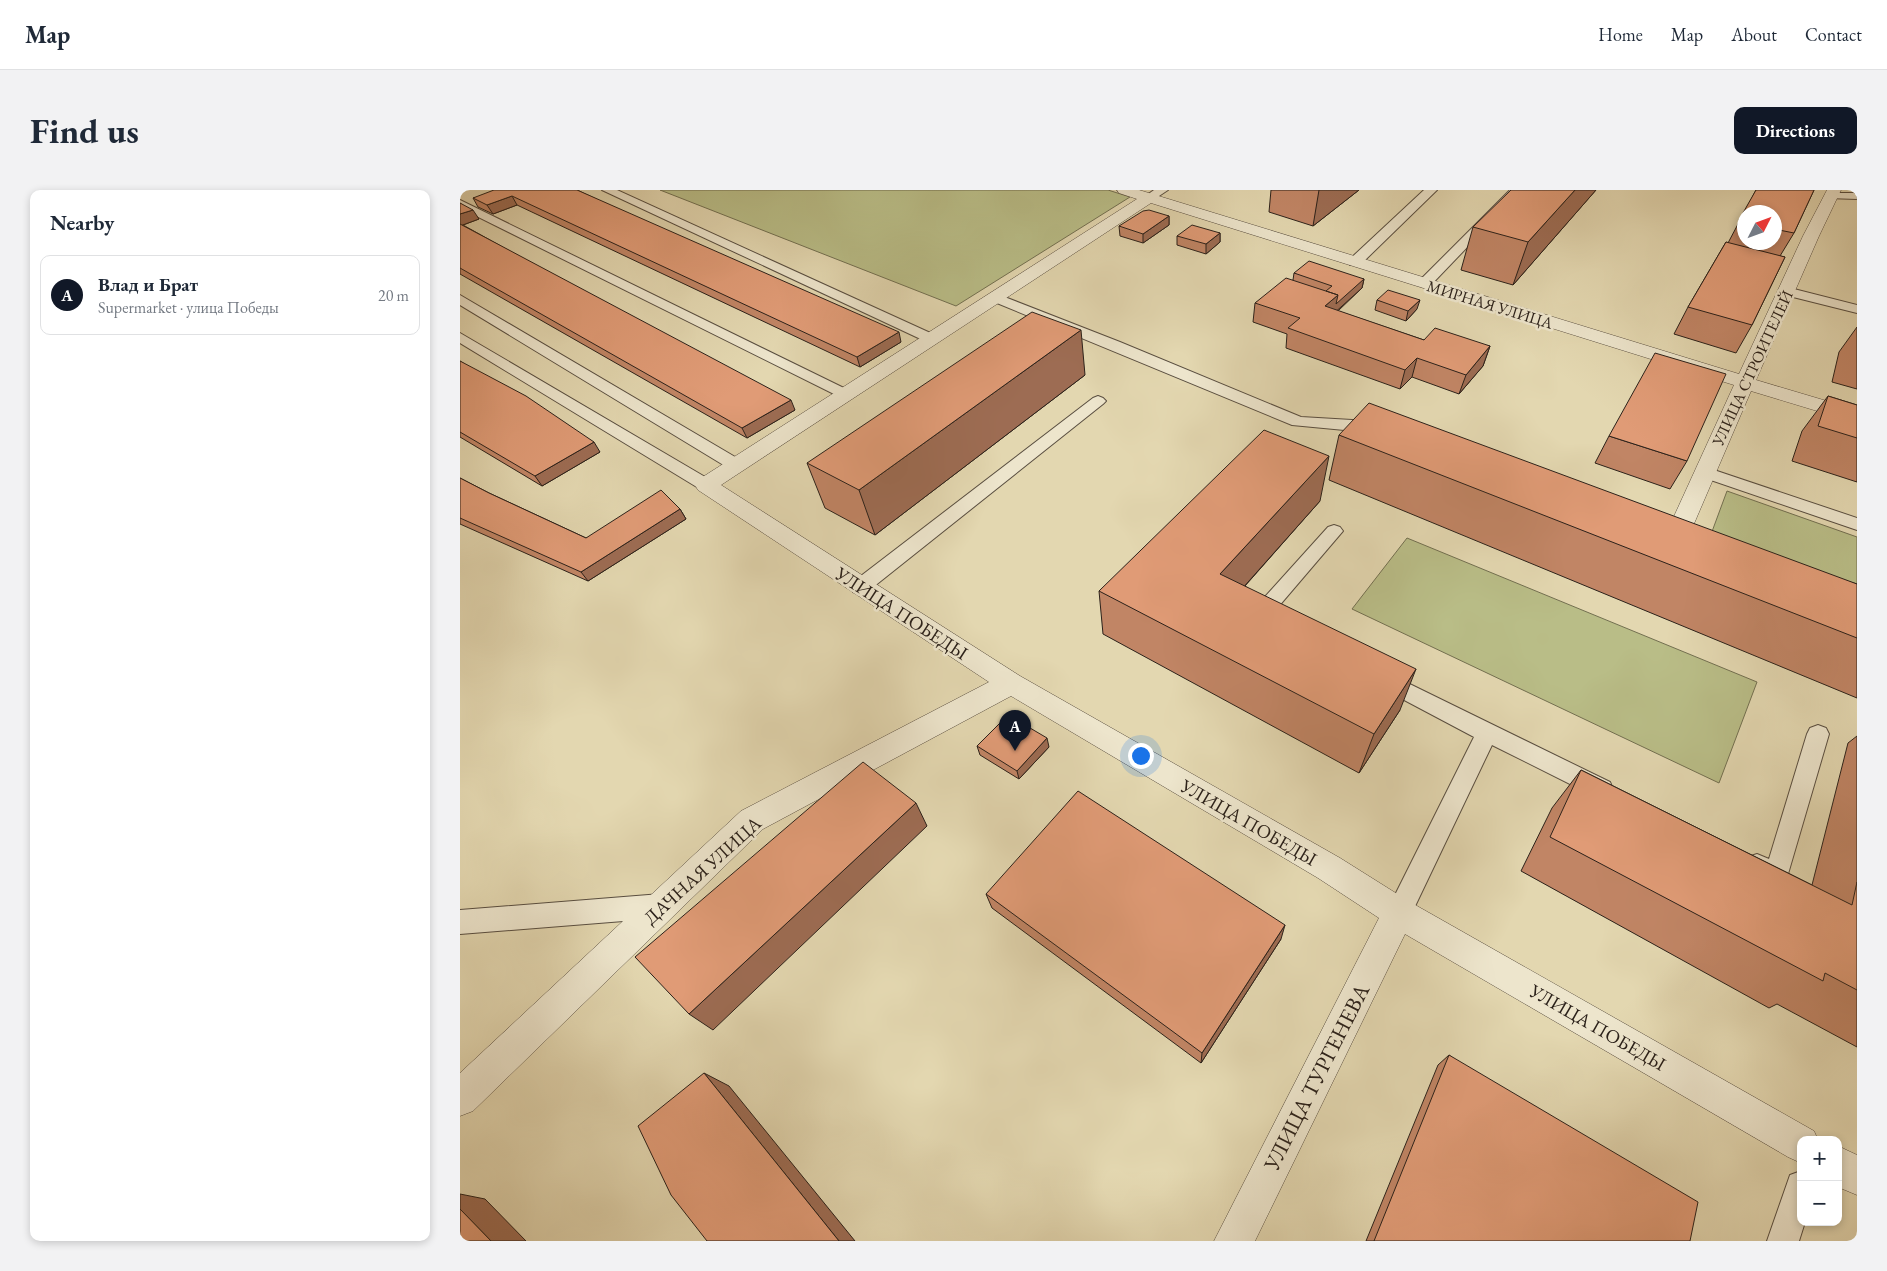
<!DOCTYPE html>
<html lang="en">
<head>
<meta charset="utf-8">
<style>
	:root { --surface:#fff; --page:#f2f2f3; --text:#1f2937; --muted:#747a83; --line:#e0e1e3; --accent:#111827 }
	body { margin:0; font-family:"EB Garamond",serif; background:var(--page); color:var(--text) }
	.controls { position:absolute; right:15px; bottom:15px; display:grid; overflow:hidden; border-radius:10px; box-shadow:0 2px 8px #0003 }
	.controls button { width:45px; height:45px; display:grid; place-items:center; padding:0; border:0; border-bottom:1px solid var(--line); background:var(--surface); color:var(--text); font:25px sans-serif }
	.compass { position:absolute; left:1277px; top:15px; width:45px; height:45px; border-radius:50%; background:var(--surface); box-shadow:0 2px 8px #0003; rotate:48deg }
	.you { position:absolute; left:680px; top:565px; width:18px; height:18px; margin:-12px; border:4px solid #fff; border-radius:50%; background:#1a73e8; box-shadow:0 0 0 8px #1a73e833 }
	.badge { display:grid; place-items:center; width:32px; height:32px; border-radius:50%; background:var(--accent); color:#fff; font-size:16px; font-weight:700 }
	.pin { position:absolute; translate:-50% -41px; filter:drop-shadow(0 1px 2px #0008) }
	.pin::after { content:''; position:absolute; top:26px; width:18px; height:15px; background:inherit; clip-path:polygon(0 0,100% 0,50% 100%) }
	.list { margin:0; padding:0; list-style:none }
	h2 { display:flex; justify-content:space-between; align-items:center; height:65px; margin:0; padding:0 20px; font-size:21px }
	h2 small { font-size:16px; font-weight:400; color:var(--muted) }
	.list li { display:grid; grid-template-columns:32px 1fr auto; gap:15px; align-items:center; box-sizing:border-box; height:80px; margin:0 10px 10px; padding:0 10px; border:1px solid var(--line); border-radius:10px }
	.list b { display:block; font-size:19px; white-space:nowrap }
	.list p { margin:0; font-size:16px; white-space:nowrap; color:var(--muted) }
	.list em { font-size:16px; font-style:normal; color:var(--muted) }
	.map { position:relative; flex:none; width:1397px; height:1051px; overflow:hidden; border-radius:10px }
	header { display:flex; align-items:center; gap:30px; box-sizing:border-box; height:70px; padding:0 25px; background:var(--surface); border-bottom:1px solid var(--line) }
	header strong { font-size:24px }
	nav { display:flex; gap:28px; margin-inline-start:auto; font-size:18px }
	.intro { display:flex; align-items:center; justify-content:space-between; box-sizing:border-box; height:120px; padding:0 30px }
	h1 { margin:0; font-size:35px }
	.button { padding:12px 22px; border-radius:10px; background:var(--accent); color:#fff; font-size:18px; font-weight:700 }
	main { display:flex; gap:30px; padding:0 30px }
	aside { flex:1; background:var(--surface); border-radius:10px; box-shadow:0 2px 8px #0003 }
	.map>svg:first-child { display:block }
	.green { fill:#b9bd87; stroke:#726f50 }
	.lines { fill:none; stroke-linecap:round; stroke-linejoin:round }
	.lane-casing { stroke:#594e40; stroke-width:2 }
	.street-casing { stroke:#594e40; stroke-width:1 }
	.lane { fill:#ede5cc; fill-rule:evenodd }
	.street { fill:#ede5cc; fill-rule:evenodd }
	.wall { fill:#c18565; stroke:#2b211a; fill-rule:evenodd }
	.shaded-wall { fill:#9d6c53; stroke:#2b211a }
	.building { fill:#e09b76; stroke:#2b211a }
	.labels { text-anchor:middle; stroke-width:5; stroke-linejoin:round; paint-order:stroke }
	.far-street-label { font-size:16px; fill:#2b211a; stroke:#ede5cc }
	.street-label { font-size:19px; fill:#2b211a; stroke:#ede5cc }
	.near-street-label { font-size:22px; fill:#2b211a; stroke:#ede5cc }
</style>
</head>
<body>
<header>
<strong>Map</strong>
<nav><a>Home</a><a>Map</a><a>About</a><a>Contact</a></nav>
</header>
<div class="intro"><h1>Find us</h1><a class="button">Directions</a></div>
<main>
<aside>
<h2>Nearby<small></small></h2>
<ul class="list">
<li><span class="badge">A</span><div><b>Влад и Брат</b><p>Supermarket · улица Победы</p></div><em>20 m</em></li>
</ul>
</aside>
<div class="map">
<svg width="1397" height="1051" viewBox="0 0 1397 1051">
	<rect width="100%" height="100%" fill="#e3d7b0"/>
	<filter id="stains"><feTurbulence type="fractalNoise" baseFrequency=".004" numOctaves="4"/><feColorMatrix values="0 0 0 0 .2 0 0 0 0 .09 0 0 0 0 .02 0 0 0 .5 -.17"/></filter>
	<radialGradient id="worn" r=".72"><stop offset=".6" stop-color="#630" stop-opacity="0"/><stop offset="1" stop-color="#630" stop-opacity=".3"/></radialGradient>
	<!-- green -->
	<path class="green" d="M 200,0 L 648,0 L 670,7 L 496,116 Z
		M 1267,301 L 1397,347 L 1397,404 L 1250,347 Z
		M 947,348 L 1297,492 L 1259,593 L 892,419 Z"/>
	<g class="lines">
		<defs>
			<path id="lane" d="M 142,0 L 157,0 L 477,146 L 479,149 L 477,152 L 467,152 Z
				M 694,0 L 708,0 L 693,10 L 685,10 L 683,8 Z
				M 964,0 L 977,0 L 900,75 L 890,75 L 889,72 L 890,69 Z
				M 1050,0 L 1062,0 L 970,96 L 960,96 L 958,93 L 960,90 Z
				M 1371,3 L 1397,3 L 1397,9 L 1367,8 L 1365,6 Z
				M 0,10 L 390,201 L 393,204 L 390,207 L 380,207 L 0,18 Z
				M 1326,97 L 1397,115 L 1397,123 L 1321,104 L 1319,101 L 1321,98 Z
				M 537,104 L 660,152 L 841,227 L 909,231 L 922,235 L 924,238 L 922,241 L 916,243 L 832,235 L 532,111 L 530,108 Z
				M 0,105 L 282,271 L 284,275 L 282,279 L 276,280 L 270,279 L 0,115 Z
				M 0,143 L 252,291 L 254,295 L 252,299 L 246,300 L 240,299 L 0,153 Z
				M 638,206 L 643,208 L 646,211 L 643,214 L 407,402 L 400,404 L 393,402 L 391,397 L 393,392 L 633,208 Z
				M 1245,277 L 1397,328 L 1397,340 L 1239,286 L 1237,282 L 1239,278 Z
				M 874,335 L 880,337 L 883,341 L 813,423 L 817,429 L 814,434 L 807,436 L 793,430 L 790,425 L 793,420 L 868,337 Z
				M 921,480 L 1150,592 L 1153,599 L 1150,606 L 1142,609 L 1134,606 L 1032,555 L 948,731 L 939,735 L 930,731 L 927,723 L 930,715 L 1014,547 L 914,494 L 911,488 L 914,482 Z
				M 1358,535 L 1366,538 L 1369,544 L 1328,684 L 1325,692 L 1316,695 L 1288,683 L 1285,675 L 1288,667 L 1297,664 L 1309,669 L 1347,544 L 1350,538 Z
				M 201,704 L 210,708 L 213,716 L 210,724 L 201,728 L 0,744 L 0,720 Z
				M 1341,981 L 1341,1032 L 1345,1032 L 1339,1051 L 1307,1051 L 1330,985 Z"/>
			<path id="street" d="M 657,0 L 679,0 L 1279,184 L 1343,46 L 1367,0 L 1381,0 L 1359,46 L 1296,190 L 1397,220 L 1397,233 L 1291,201 L 1224,357 L 1220,363 L 1212,365 L 1204,363 L 1200,357 L 1274,195 L 691,13 L 261,295 L 560,486 L 880,668 L 950,712 L 1354,941 L 1358,950 L 1341,950 L 1341,973 L 1328,967 L 945,744 L 795,1051 L 754,1051 L 919,728 L 858,688 L 551,506 L 303,639 L 13,921 L 0,926 L 0,883 L 281,621 L 529,492 L 238,300 L 235,295 L 238,290 L 677,9 L 659,3 Z
				M 1378,956 L 1397,965 L 1397,1005 L 1378,997 Z"/>
		</defs>
		<!-- lane casing -->
		<use href="#lane" class="lane-casing"/>
		<!-- street casing -->
		<use href="#street" class="street-casing"/>
		<!-- lane -->
		<use href="#lane" class="lane"/>
		<!-- street -->
		<use href="#street" class="street"/>
	</g>
	<!-- wall -->
	<path class="wall" d="M 117,0 L 441,152 L 400,177 L 57,15 L 33,24 L 18,17 L 13,8 Z
		M 811,0 L 899,0 L 853,36 L 809,22 Z
		M 1136,0 L 1053,95 L 1001,80 L 1013,37 Z
		M 1296,0 L 1354,0 L 1334,43 L 1320,66 L 1325,67 L 1292,135 L 1276,163 L 1214,144 L 1228,117 L 1266,52 L 1268,53 ZM 1284,22 L 1314,22 L 1314,52 L 1284,52 Z
		M 0,13 L 19,29 L 3,35 L 335,220 L 287,248 L 0,84 Z
		M 709,26 L 709,35 L 683,53 L 660,46 L 659,36 Z
		M 760,43 L 760,52 L 746,64 L 717,55 L 717,46 Z
		M 834,83 L 904,89 L 902,98 L 878,121 L 964,150 L 1030,156 L 1023,176 L 999,204 L 952,187 L 940,199 L 826,158 L 827,144 L 793,132 L 795,113 L 833,90 Z
		M 917,110 L 957,119 L 946,131 L 915,120 Z
		M 1397,137 L 1397,199 L 1372,192 L 1379,162 Z
		M 0,171 L 140,262 L 82,296 L 0,247 Z
		M 625,185 L 415,345 L 365,318 L 347,273 Z
		M 1368,206 L 1397,215 L 1397,292 L 1332,271 L 1342,241 Z
		M 879,245 L 1397,394 L 1397,508 L 869,290 Z
		M 1149,246 L 1227,271 L 1210,299 L 1135,273 Z
		M 0,288 L 29,303 L 126,348 L 220,319 L 226,329 L 128,391 L 0,334 Z
		M 860,311 L 785,396 L 940,520 L 899,583 L 643,444 L 639,401 Z
		M 1397,546 L 1397,857 L 1317,814 L 1309,818 L 1061,681 L 1092,618 L 1121,580 L 1352,695 L 1388,553 Z
		M 517,556 L 589,557 L 559,589 L 520,565 Z
		M 526,704 L 821,749 L 741,873 L 532,718 Z
		M 989,865 L 1230,1051 L 906,1051 L 978,875 Z"/>
	<!-- shaded-wall -->
	<path class="shaded-wall" d="M 859,0 L 899,0 L 853,36 Z
		M 1115,0 L 1136,0 L 1053,95 L 1068,52 Z
		M 52,6 L 57,15 L 33,24 L 27,15 Z
		M 13,20 L 19,29 L 0,36 L 0,24 Z
		M 709,26 L 709,35 L 683,53 L 683,44 Z
		M 760,43 L 760,52 L 746,64 L 746,54 Z
		M 904,89 L 902,98 L 861,135 L 865,116 L 878,105 Z
		M 960,110 L 957,119 L 946,131 L 948,121 Z
		M 621,140 L 625,185 L 415,345 L 399,300 Z
		M 439,142 L 441,152 L 400,177 L 397,167 Z
		M 1030,156 L 1023,176 L 999,204 L 1006,185 Z
		M 957,168 L 952,187 L 940,199 L 945,180 Z
		M 331,210 L 335,220 L 287,248 L 282,238 Z
		M 134,252 L 140,262 L 82,296 L 75,286 Z
		M 869,266 L 860,311 L 757,427 L 760,384 Z
		M 220,319 L 226,329 L 128,391 L 121,382 Z
		M 956,479 L 940,520 L 899,583 L 914,544 Z
		M 587,548 L 589,557 L 559,589 L 557,581 Z
		M 456,613 L 467,636 L 253,840 L 229,824 Z
		M 825,735 L 821,749 L 741,873 L 742,863 Z
		M 244,883 L 269,896 L 395,1051 L 379,1051 Z
		M 0,1004 L 25,1009 L 66,1051 L 31,1051 L 0,1019 Z"/>
	<!-- building -->
	<path class="building" d="M 34,0 L 117,0 L 439,142 L 397,167 L 52,6 L 27,15 L 13,8 Z
		M 1051,0 L 1115,0 L 1068,52 L 1013,37 Z
		M 1296,0 L 1354,0 L 1334,43 L 1314,39 L 1314,22 L 1284,22 L 1284,31 L 1279,30 Z
		M 0,13 L 13,20 L 0,24 Z
		M 689,20 L 709,26 L 683,44 L 659,36 L 683,21 Z
		M 0,34 L 331,210 L 282,238 L 0,78 Z
		M 732,35 L 760,43 L 746,54 L 717,46 Z
		M 1266,52 L 1325,67 L 1292,135 L 1228,117 Z
		M 849,71 L 904,89 L 876,114 L 878,105 L 866,101 L 872,96 L 834,83 Z
		M 826,88 L 878,105 L 865,116 L 964,150 L 975,138 L 1030,156 L 1006,185 L 957,168 L 945,180 L 828,138 L 840,128 L 795,113 Z
		M 928,100 L 960,110 L 948,121 L 917,110 Z
		M 572,122 L 621,140 L 399,300 L 347,273 Z
		M 1195,163 L 1266,184 L 1227,271 L 1149,246 Z
		M 0,171 L 66,206 L 134,252 L 75,286 L 0,242 Z
		M 1368,206 L 1397,215 L 1397,248 L 1358,236 Z
		M 909,213 L 1397,394 L 1397,448 L 879,245 Z
		M 804,240 L 869,266 L 760,384 L 956,479 L 914,544 L 639,401 Z
		M 0,288 L 29,303 L 126,348 L 201,300 L 220,319 L 121,382 L 0,328 Z
		M 548,525 L 587,548 L 557,581 L 517,556 Z
		M 403,572 L 456,613 L 229,824 L 175,767 Z
		M 1121,580 L 1392,715 L 1397,692 L 1397,800 L 1365,783 L 1363,791 L 1090,647 Z
		M 618,601 L 825,735 L 742,863 L 526,704 Z
		M 989,865 L 1238,1012 L 1230,1051 L 914,1051 Z
		M 244,883 L 379,1051 L 247,1051 L 211,1005 L 178,936 Z
		M 0,1019 L 31,1051 L 0,1051 Z"/>
	<g class="labels">
		<!-- far-street labels -->
		<g class="far-street-label">
			<text transform="translate(1030 114) rotate(17)" y="6">МИРНАЯ УЛИЦА</text>
			<text transform="translate(1292 178) rotate(-65)" y="6">УЛИЦА СТРОИТЕЛЕЙ</text>
		</g>
		<!-- street labels -->
		<g class="street-label">
			<text transform="translate(442 423) rotate(33)" y="7">УЛИЦА ПОБЕДЫ</text>
			<text transform="translate(789 632) rotate(30)" y="7">УЛИЦА ПОБЕДЫ</text>
			<text transform="translate(242 680) rotate(-42)" y="7">ДАЧНАЯ УЛИЦА</text>
			<text transform="translate(1138 837) rotate(30)" y="7">УЛИЦА ПОБЕДЫ</text>
		</g>
		<!-- near-street labels -->
		<g class="near-street-label">
			<text transform="translate(856 887) rotate(-63)" y="8">УЛИЦА ТУРГЕНЕВА</text>
		</g>
	</g>
	<rect width="100%" height="100%" filter="url(#stains)"/>
	<rect width="100%" height="100%" fill="url(#worn)"/>
</svg>
<div class="controls">
<button>+</button>
<button>−</button>
</div>
<svg class="compass" viewBox="-18 -18 36 36"><path d="M0-13l5 13h-10z" fill="#e53935"/><path d="M0 13l5-13h-10z" fill="#747a83"/></svg>
<div class="you"></div>
<div class="pin badge" style="left:555px;top:561px">A</div>
</div>
</main>
</body>
</html>
